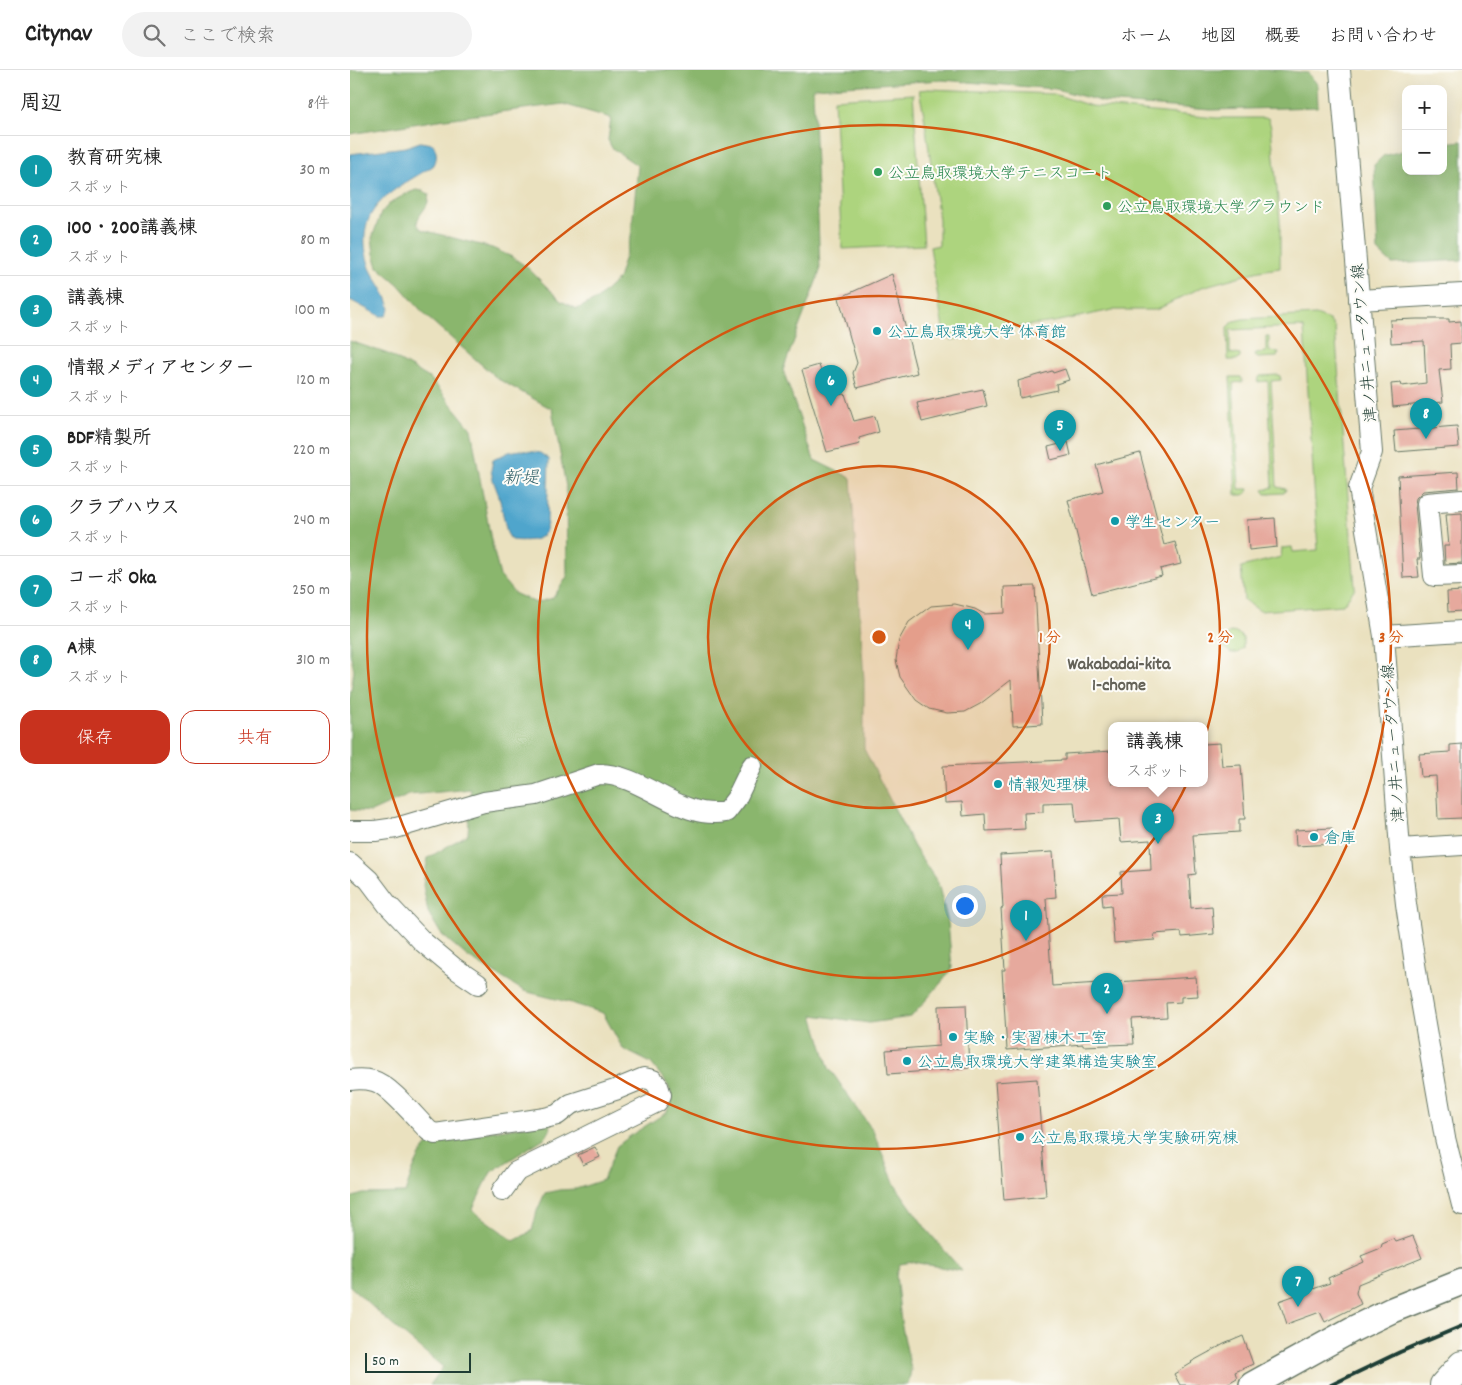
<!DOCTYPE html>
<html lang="ja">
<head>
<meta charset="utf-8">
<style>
	:root { --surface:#fff; --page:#f2f2f2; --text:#222; --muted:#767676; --line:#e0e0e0; --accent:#c8321e }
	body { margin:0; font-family:Dekko,"Klee One",sans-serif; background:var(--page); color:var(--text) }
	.controls { position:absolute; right:15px; top:15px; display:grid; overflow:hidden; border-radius:10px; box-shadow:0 5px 20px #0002 }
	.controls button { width:45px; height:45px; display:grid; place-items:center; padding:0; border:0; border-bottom:1px solid var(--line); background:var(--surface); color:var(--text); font:25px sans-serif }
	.scale { position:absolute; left:15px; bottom:12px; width:106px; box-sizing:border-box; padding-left:5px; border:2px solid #1f3d34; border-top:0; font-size:14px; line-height:18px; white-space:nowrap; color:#1f3d34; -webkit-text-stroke:4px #fdfcf7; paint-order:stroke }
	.you { position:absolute; left:614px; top:835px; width:18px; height:18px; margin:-12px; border:4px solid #fff; border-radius:50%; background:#1a73e8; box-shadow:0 0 0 8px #1a73e833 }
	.badge { display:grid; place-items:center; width:32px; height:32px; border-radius:50%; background:var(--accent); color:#fff; font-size:16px; font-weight:700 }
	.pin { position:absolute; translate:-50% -41px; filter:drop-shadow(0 1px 2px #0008) }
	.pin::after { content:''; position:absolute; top:26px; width:18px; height:15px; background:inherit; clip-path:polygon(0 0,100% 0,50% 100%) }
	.popup { position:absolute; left:758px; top:652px; width:100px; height:65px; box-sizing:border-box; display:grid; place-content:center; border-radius:10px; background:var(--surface); filter:drop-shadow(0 1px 4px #0005); font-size:16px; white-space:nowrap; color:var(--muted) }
	.popup b { font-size:19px; color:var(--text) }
	.popup::after { content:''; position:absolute; left:50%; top:100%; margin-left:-10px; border:10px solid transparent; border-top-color:var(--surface) }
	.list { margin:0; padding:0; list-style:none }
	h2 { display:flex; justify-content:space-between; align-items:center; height:65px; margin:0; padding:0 20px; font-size:21px }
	h2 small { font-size:16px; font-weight:400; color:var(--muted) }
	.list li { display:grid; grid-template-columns:32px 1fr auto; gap:15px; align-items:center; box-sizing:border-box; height:70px; padding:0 20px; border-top:1px solid var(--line) }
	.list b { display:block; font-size:19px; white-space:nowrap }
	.list p { margin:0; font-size:16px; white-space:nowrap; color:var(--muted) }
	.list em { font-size:16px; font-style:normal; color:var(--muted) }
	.actions { display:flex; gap:10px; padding:15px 20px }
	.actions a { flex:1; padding:11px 0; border:1px solid var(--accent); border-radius:15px; text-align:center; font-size:18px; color:var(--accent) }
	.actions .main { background:var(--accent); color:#fff }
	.icon { flex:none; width:28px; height:28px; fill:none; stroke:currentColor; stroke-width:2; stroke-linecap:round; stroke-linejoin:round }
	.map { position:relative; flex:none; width:1112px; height:1315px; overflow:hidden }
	header { display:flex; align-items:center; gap:30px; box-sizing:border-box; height:70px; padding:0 25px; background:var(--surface); border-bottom:1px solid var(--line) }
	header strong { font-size:24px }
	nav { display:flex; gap:28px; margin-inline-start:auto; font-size:18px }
	.search { width:350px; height:45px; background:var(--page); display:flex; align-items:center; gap:12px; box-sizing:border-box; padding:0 18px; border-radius:28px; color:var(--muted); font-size:19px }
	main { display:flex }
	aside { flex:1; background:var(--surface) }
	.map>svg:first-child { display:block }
	.green { fill:#add47e; stroke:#668859 }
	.forest { fill:#8ab66d; stroke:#547a50 }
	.water { fill:#50a5cc; stroke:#387180 }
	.building { fill:#e6a99d }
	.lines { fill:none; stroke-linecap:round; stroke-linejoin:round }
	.minor-casing { stroke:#667665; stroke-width:22 }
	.major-casing { stroke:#667665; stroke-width:28 }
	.highway-casing { stroke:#667665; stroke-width:30 }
	.minor { stroke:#fff; stroke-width:20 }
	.major { stroke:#fff; stroke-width:25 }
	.highway { stroke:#fff; stroke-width:28 }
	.rail { stroke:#1f3d34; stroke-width:4 }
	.ring { fill:none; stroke:#d45610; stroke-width:2.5 }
	.leisure-dot { fill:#2e9e5b; stroke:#fdfcf7; stroke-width:2 }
	.culture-dot { fill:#0f9aa8; stroke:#fdfcf7; stroke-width:2 }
	.labels { text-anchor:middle; stroke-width:4; stroke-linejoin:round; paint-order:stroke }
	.leisure-label { font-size:16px; fill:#27864d; stroke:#fdfcf7; text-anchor:start }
	.culture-label { font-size:16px; fill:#0d838f; stroke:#fdfcf7; text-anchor:start }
	.street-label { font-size:16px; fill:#1f3d34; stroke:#fdfcf7 }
	.water-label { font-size:18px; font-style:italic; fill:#306169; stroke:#fdfcf7 }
	.neighbourhood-label { font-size:18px; font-weight:bold; fill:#656359; stroke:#fdfcf7 }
	.centre { fill:#d45610; stroke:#fdfcf7; stroke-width:2.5 }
	.ring-label { font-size:15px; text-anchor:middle; font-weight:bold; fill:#d45610; stroke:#fdfcf7; stroke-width:4; stroke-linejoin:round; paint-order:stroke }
</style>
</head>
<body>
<header>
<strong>Citynav</strong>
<div class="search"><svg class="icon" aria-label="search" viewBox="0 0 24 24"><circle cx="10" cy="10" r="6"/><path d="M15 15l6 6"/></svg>ここで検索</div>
<nav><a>ホーム</a><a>地図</a><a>概要</a><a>お問い合わせ</a></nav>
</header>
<main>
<aside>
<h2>周辺<small>8件</small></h2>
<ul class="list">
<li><span class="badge" style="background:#0f9aa8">1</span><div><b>教育研究棟</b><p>スポット</p></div><em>30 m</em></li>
<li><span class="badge" style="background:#0f9aa8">2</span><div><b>100・200講義棟</b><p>スポット</p></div><em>80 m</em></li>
<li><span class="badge" style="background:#0f9aa8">3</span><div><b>講義棟</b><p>スポット</p></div><em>100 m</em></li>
<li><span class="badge" style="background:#0f9aa8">4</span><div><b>情報メディアセンター</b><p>スポット</p></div><em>120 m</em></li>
<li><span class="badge" style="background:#0f9aa8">5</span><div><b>BDF精製所</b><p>スポット</p></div><em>220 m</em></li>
<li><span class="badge" style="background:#0f9aa8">6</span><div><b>クラブハウス</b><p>スポット</p></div><em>240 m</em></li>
<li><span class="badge" style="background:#0f9aa8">7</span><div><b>コーポ Oka</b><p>スポット</p></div><em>250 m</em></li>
<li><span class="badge" style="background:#0f9aa8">8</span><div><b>A棟</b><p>スポット</p></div><em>310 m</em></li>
</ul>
<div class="actions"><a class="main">保存</a><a>共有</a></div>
</aside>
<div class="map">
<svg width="1112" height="1315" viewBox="0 0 1112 1315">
	<rect width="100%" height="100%" fill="#fdfcf7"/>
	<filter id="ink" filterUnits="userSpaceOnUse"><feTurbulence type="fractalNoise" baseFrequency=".02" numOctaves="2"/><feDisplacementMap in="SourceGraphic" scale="10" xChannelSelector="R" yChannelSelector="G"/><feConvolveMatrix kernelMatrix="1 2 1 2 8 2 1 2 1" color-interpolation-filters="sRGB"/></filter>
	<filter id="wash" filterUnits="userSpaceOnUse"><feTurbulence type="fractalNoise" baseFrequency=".0096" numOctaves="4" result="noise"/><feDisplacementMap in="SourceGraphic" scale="20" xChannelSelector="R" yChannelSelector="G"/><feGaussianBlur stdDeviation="1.12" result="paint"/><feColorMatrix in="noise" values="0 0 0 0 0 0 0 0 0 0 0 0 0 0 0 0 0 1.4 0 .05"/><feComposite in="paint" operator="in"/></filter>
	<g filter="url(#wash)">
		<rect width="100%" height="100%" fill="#eae1bf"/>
		<!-- green -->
		<path class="green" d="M 579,19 L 704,24 L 741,36 L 866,48 L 918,48 L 921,57 L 930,151 L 930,198 L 909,201 L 852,217 L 806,240 L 762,240 L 704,252 L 644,260 L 602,270 L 594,265 L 580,177 L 589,175 L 589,150 L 574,45 L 569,20 Z
			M 563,24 L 574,175 L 492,179 L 484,29 Z
			M 966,245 L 979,250 L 985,258 L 1005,518 L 993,535 L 910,541 L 894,530 L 891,497 L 931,487 L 932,478 L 942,477 L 943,482 L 968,480 L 954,258 L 949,257 L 880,260 L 880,283 L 890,285 L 890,288 L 887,290 L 878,290 L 877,257 L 884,251 L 893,249 Z
			M 916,266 L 919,266 L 919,281 L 929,282 L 927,287 L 908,288 L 905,286 L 906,283 L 916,282 Z
			M 928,305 L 930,306 L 931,310 L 921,311 L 927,417 L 936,419 L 934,423 L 916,424 L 913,420 L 923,417 L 918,311 L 907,312 L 910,306 Z
			M 880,307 L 891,307 L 893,312 L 883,313 L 889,419 L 899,419 C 897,426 892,425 886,425 Z
			M 880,562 L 888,563 L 893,568 L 893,578 L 888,583 L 881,583 L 874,577 L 875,567 Z"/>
		<!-- forest -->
		<path class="forest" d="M 0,0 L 931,0 L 958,3 L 967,14 L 968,37 L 861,40 L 754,32 L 706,19 L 592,10 L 463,18 L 470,201 L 433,300 L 464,390 L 501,408 L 514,610 L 514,679 L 564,777 L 588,813 L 598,853 L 602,898 L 590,914 L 561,947 L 519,953 L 463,945 L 479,998 L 523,1061 L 545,1115 L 577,1160 L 612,1201 L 563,1192 L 550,1194 L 546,1205 L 551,1252 L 561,1300 L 558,1315 L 80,1315 L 93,1297 L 40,1253 L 0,1216 L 0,1128 L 13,1124 L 55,1123 C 61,1106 67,1083 82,1071 L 199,1052 L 200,1060 L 196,1067 L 141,1102 L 122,1140 L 164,1171 L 182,1161 L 187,1141 L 195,1123 L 209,1120 L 226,1119 L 253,1110 L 267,1076 L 283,1064 L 317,1042 L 322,1028 L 318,1015 L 301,993 L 273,979 L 253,943 L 218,932 L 174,921 L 118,887 L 91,864 L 78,842 L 73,815 L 78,788 L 118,764 L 121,719 L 59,725 L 21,742 L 0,740 L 0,628 L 4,600 L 0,583 L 0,271 L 38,284 L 81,309 L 121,359 L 141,470 L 150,506 L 164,523 L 186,533 L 203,528 L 217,507 L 216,417 L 202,339 L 148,309 L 76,246 L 48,214 L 28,197 L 24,184 L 22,168 L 31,143 L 40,133 L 56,124 L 66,120 L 73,121 L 79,124 C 78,127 79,130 78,132 C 75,142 59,152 73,160 L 142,178 L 162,187 L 177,197 L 211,231 L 227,239 L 247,229 L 268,209 L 281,167 L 288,96 L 262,78 L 258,70 L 261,48 L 213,34 L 95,49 L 0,64 Z
			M 1112,71 L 1112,190 L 1042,194 L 1028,181 L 1024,95 L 1033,86 L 1056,80 L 1056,101 L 1093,101 L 1093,73 Z"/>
		<!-- water -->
		<path class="water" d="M 70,72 L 83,74 C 87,82 88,88 83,96 C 41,122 0,138 20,198 C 27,213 37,223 40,239 L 36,246 L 30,246 L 0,230 L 0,84 L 56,77 Z
			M 170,380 L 190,383 L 199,389 L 197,453 C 196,457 196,462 193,465 C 187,472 170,471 161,470 L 157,463 L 149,426 L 143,410 L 141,400 L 143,390 L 159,382 Z"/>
		<g id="blocks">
			<!-- building -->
			<path class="building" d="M 542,204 L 567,303 L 507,318 L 503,303 L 507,293 L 489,228 Z
				M 1067,249 L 1099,249 L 1099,252 L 1111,251 L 1112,273 L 1100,274 L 1101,299 L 1089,300 L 1093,332 L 1043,337 L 1041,314 L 1051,313 L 1052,316 L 1076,313 L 1074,271 L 1041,273 L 1040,250 Z
				M 469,295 L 479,326 L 495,324 L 504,351 L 525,346 L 529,362 L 509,368 L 510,374 L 477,382 L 452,300 Z
				M 715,299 L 719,310 L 706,314 L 707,320 L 670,328 L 668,311 L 702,301 L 703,303 Z
				M 633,319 L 637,336 L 572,352 L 567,333 Z
				M 1107,356 L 1109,377 L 1046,382 L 1044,361 Z
				M 718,372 L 721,385 L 701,390 L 698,377 Z
				M 790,383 L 814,475 L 825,472 L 831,494 L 810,499 L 812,506 L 742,524 L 718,430 L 753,421 L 746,395 Z
				M 1108,402 L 1109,418 L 1073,421 L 1066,428 L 1065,434 L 1070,489 L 1067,489 L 1069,507 L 1053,508 L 1048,406 Z
				M 1112,443 L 1112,493 L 1095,494 L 1094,476 L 1099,476 L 1096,444 Z
				M 925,448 L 927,477 L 899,480 L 897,450 Z
				M 685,516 L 692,654 L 663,656 L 661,610 L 630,634 L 615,642 L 597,643 L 579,639 L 566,630 L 550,607 L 546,590 L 549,570 L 559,552 L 581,536 L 605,534 L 625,539 L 634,544 L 655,543 L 654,517 Z
				M 1112,521 L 1112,541 L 1098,542 L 1097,522 Z
				M 870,673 L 872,696 L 891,695 L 895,749 L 889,749 L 889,762 L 843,765 L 846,804 L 839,805 L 841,838 L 862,836 L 864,864 L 832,867 L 831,862 L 804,864 L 805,870 L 764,873 L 761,835 L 753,836 L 752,824 L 772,823 L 771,802 L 801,800 L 800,770 L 771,772 L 769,749 L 726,752 L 724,732 L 693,733 L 693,742 L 674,743 L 675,759 L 636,761 L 635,744 L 613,746 L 612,732 L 595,733 L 593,696 L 715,690 L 715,684 L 762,681 L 762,713 L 854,713 L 854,674 Z
				M 1112,674 L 1112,748 L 1088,749 L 1086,706 L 1071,707 L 1069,684 L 1100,682 L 1100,675 Z
				M 982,758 L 983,774 L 946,776 L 945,760 Z
				M 703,782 L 706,827 L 696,828 L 702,916 L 846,907 L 848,926 L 831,927 L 831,932 L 816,933 L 817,947 L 782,949 L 784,974 L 733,976 L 733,974 L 657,980 L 652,900 L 655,900 L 651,838 L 653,838 L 650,785 Z
				M 616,935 L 619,998 L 538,1004 L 536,980 L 589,976 L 588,936 Z
				M 687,1009 L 696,1126 L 654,1130 L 645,1012 Z
				M 245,1077 L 250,1087 L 233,1095 L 228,1085 Z
				M 1063,1166 L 1072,1188 L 1008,1214 L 1006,1223 L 1011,1234 L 975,1252 L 970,1242 L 937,1254 L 929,1231 L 980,1213 L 978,1208 L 1014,1192 L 1011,1186 L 1031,1178 L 1032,1174 L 1044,1169 L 1046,1172 Z
				M 893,1266 L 903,1294 L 885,1302 L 887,1308 L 875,1315 L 830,1315 L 824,1304 L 842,1293 L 841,1292 L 874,1274 Z"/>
		</g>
	</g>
	<g filter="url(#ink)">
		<use href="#blocks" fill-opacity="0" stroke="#667665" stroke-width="1"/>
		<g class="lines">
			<defs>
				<path id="minor" d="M 990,0 L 1022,382 L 1009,418 L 1034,566 L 1050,779 L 1056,834 L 1068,914 L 1095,1068 L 1112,1135
					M 1009,230 L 1112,224
					M 1112,430 L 1077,433 L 1084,506 L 1112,505
					M 1034,566 L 1112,561
					M 0,761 L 25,761 L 46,758 L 134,732 L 186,725 L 249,704 C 294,704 330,751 376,742 L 386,729 L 402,696
					M 1050,779 L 1112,775
					M 0,793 L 19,810 L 37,834 L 73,872 L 103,897 L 128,914
					M 0,1010 C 8,1009 16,1009 24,1011 C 39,1015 67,1049 79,1061 L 85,1064 L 195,1048 L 207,1045 L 221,1034 L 265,1020 L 294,1008 L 303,1010 L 308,1016 L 311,1025 L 307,1032 L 166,1102 L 152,1121"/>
				<path id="major" d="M 902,1315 L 1003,1259 L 1042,1240 L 1112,1212"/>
				<path id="highway" d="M 1094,1315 L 1112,1295"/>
			</defs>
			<!-- minor casing -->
			<use href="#minor" class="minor-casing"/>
			<!-- major casing -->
			<use href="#major" class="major-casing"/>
			<!-- highway casing -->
			<use href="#highway" class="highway-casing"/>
			<!-- minor -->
			<use href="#minor" class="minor"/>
			<!-- major -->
			<use href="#major" class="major"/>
			<!-- highway -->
			<use href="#highway" class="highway"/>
			<!-- rail -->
			<path class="rail" d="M 981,1315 L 1050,1282 L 1112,1256"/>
		</g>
	</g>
	<!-- distance rings -->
	<circle cx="529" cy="567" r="171" fill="#d45610" fill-opacity=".12"/>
	<g class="ring">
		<circle cx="529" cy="567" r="171"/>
		<circle cx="529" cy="567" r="341"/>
		<circle cx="529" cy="567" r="512"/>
	</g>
	<!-- markers -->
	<g class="leisure-dot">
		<circle cx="528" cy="102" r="5"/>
		<circle cx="757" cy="136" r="5"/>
	</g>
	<g class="culture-dot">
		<circle cx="527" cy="261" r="5"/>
		<circle cx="765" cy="451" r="5"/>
		<circle cx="648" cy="714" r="5"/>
		<circle cx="964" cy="767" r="5"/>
		<circle cx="603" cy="967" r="5"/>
		<circle cx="557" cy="991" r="5"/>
		<circle cx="670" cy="1067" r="5"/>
	</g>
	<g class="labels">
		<!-- leisure labels -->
		<g class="leisure-label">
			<text x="538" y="108">公立鳥取環境大学テニスコート</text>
			<text x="767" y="142">公立鳥取環境大学グラウンド</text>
		</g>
		<!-- culture labels -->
		<g class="culture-label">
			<text x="537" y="267">公立鳥取環境大学 体育館</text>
			<text x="775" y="457">学生センター</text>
			<text x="658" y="720">情報処理棟</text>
			<text x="974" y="773">倉庫</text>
			<text x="613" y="973">実験・実習棟木工室</text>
			<text x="567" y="997">公立鳥取環境大学建築構造実験室</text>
			<text x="680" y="1073">公立鳥取環境大学実験研究棟</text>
		</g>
		<!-- street labels -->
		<g class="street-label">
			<text transform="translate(1013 273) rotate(-95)" y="6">津ノ井ニュータウン線</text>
			<text transform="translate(1042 673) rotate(-94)" y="6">津ノ井ニュータウン線</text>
		</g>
		<!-- water labels -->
		<g class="water-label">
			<text x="171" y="413">新堤</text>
		</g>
		<!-- neighbourhood labels -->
		<g class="neighbourhood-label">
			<text x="769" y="599">Wakabadai-kita<tspan x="769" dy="21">1-chome</tspan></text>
		</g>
	</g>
	<circle cx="529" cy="567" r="8" class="centre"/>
	<g class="ring-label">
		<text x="700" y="572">1 分</text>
		<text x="870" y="572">2 分</text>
		<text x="1041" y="572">3 分</text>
	</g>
</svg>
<div class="controls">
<button>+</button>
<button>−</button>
</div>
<div class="scale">50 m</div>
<div class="you"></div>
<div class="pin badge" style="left:676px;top:871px;background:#0f9aa8">1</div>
<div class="pin badge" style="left:757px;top:944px;background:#0f9aa8">2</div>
<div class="pin badge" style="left:808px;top:774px;background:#0f9aa8">3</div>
<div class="popup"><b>講義棟</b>スポット</div>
<div class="pin badge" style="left:618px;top:580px;background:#0f9aa8">4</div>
<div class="pin badge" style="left:710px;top:381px;background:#0f9aa8">5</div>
<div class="pin badge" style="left:481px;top:336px;background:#0f9aa8">6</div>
<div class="pin badge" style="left:948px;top:1237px;background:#0f9aa8">7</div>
<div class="pin badge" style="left:1076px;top:369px;background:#0f9aa8">8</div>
</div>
</main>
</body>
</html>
